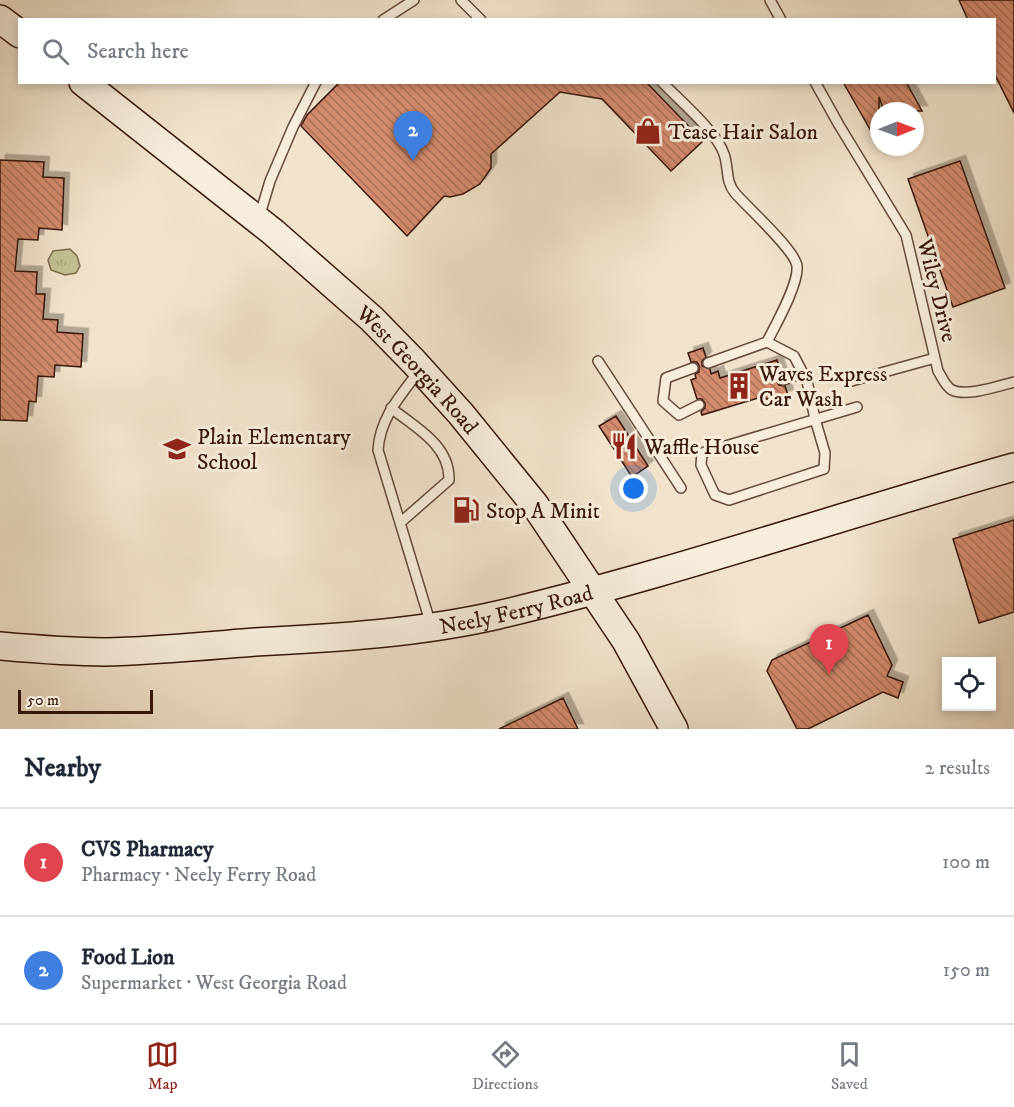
<!DOCTYPE html>
<html lang="en">
<head>
<meta charset="utf-8">
<style>
	:root { --surface:#fff; --page:#f6f6f7; --text:#1f2937; --muted:#747a83; --line:#e0e1e3; --accent:#8f2418 }
	body { margin:0; font-family:"IM FELL DW Pica",serif; background:var(--page); color:var(--text) }
	.controls { position:absolute; right:18px; bottom:18px; display:grid; overflow:hidden; border-radius:0px; box-shadow:0 3px 9px #0003 }
	.controls button { width:54px; height:54px; display:grid; place-items:center; padding:0; border:0; border-bottom:2px solid var(--line); background:var(--surface); color:var(--text); font:30px sans-serif }
	.compass { position:absolute; left:870px; top:102px; width:54px; height:54px; border-radius:50%; background:var(--surface); box-shadow:0 3px 9px #0003; rotate:89deg }
	.scale { position:absolute; left:18px; bottom:15px; width:135px; box-sizing:border-box; padding-left:6px; border:3px solid #381608; border-top:0; font-size:16px; line-height:21px; white-space:nowrap; color:#381608; -webkit-text-stroke:4px #f6eddd; paint-order:stroke }
	.you { position:absolute; left:634px; top:489px; width:21px; height:21px; margin:-15px; border:4px solid #fff; border-radius:50%; background:#1a73e8; box-shadow:0 0 0 9px #1a73e833 }
	.badge { display:grid; place-items:center; width:39px; height:39px; border-radius:50%; background:var(--accent); color:#fff; font-size:20px; font-weight:700 }
	.pin { position:absolute; translate:-50% -50px; filter:drop-shadow(0 2px 3px #0008) }
	.pin::after { content:''; position:absolute; top:32px; width:21px; height:18px; background:inherit; clip-path:polygon(0 0,100% 0,50% 100%) }
	.list { margin:0; padding:0; list-style:none }
	h2 { display:flex; justify-content:space-between; align-items:center; height:78px; margin:0; padding:0 24px; font-size:26px }
	h2 small { font-size:20px; font-weight:400; color:var(--muted) }
	.list li { display:grid; grid-template-columns:39px 1fr auto; gap:18px; align-items:center; box-sizing:border-box; height:108px; padding:0 24px; border-top:2px solid var(--line) }
	.list b { display:block; font-size:22px; white-space:nowrap }
	.list p { margin:0; font-size:20px; white-space:nowrap; color:var(--muted) }
	.list em { font-size:20px; font-style:normal; color:var(--muted) }
	.icon { flex:none; width:33px; height:33px; fill:none; stroke:currentColor; stroke-width:2; stroke-linecap:round; stroke-linejoin:round }
	.map { position:relative; flex:none; width:1014px; height:729px; overflow:hidden }
	.search { position:absolute; background:var(--surface); box-shadow:0 3px 9px #0003; left:18px; right:18px; top:18px; height:66px; display:flex; align-items:center; gap:15px; box-sizing:border-box; padding:0 21px; border-radius:0px; color:var(--muted); font-size:22px }
	.sheet { height:294px; background:var(--surface) }
	nav { display:flex; justify-content:space-around; align-items:center; box-sizing:border-box; height:84px; border-top:2px solid var(--line); background:var(--surface); font-size:16px; color:var(--muted) }
	nav a { display:grid; justify-items:center; gap:3px }
	nav .on { color:var(--accent) }
	.map>svg:first-child { display:block }
	.grass { fill:url(#grass-tufts); stroke:#7d6c4d; stroke-width:1.5 }
	.building { fill:url(#building-back-hatch); stroke:#381608; stroke-width:1.5; filter:url(#shadow) }
	.lines { fill:none; stroke-linecap:round; stroke-linejoin:round }
	.lane-casing { stroke:#664939; stroke-width:12 }
	.secondary-casing { stroke:#381608; stroke-width:30 }
	.lane { stroke:#f6eddd; stroke-width:9 }
	.secondary { stroke:#f6eddd; stroke-width:27 }
	.labels { text-anchor:middle; stroke-width:6; stroke-linejoin:round; paint-order:stroke }
	.poi-label { font-size:22px; fill:#381608; stroke:#f6eddd; text-anchor:start }
	.street-label { font-size:22px; fill:#381608; stroke:#f6eddd }
</style>
</head>
<body>
<div class="map">
<svg width="1014" height="729" viewBox="0 0 1014 729">
	<defs>
		<pattern id="grass-tufts" width="24" height="20" patternUnits="userSpaceOnUse" patternTransform="scale(1.5)"><rect width="24" height="20" fill="#c2c192"/><path d="M3 7l-1-3M5 7V3M7 7l1-3M15 17l-1-3M17 17v-4M19 17l1-3" fill="none" stroke="#a7a57c"/></pattern>
		<pattern id="building-back-hatch" width="6" height="6" patternUnits="userSpaceOnUse" patternTransform="scale(1.5)"><rect width="6" height="6" fill="#d38b6d"/><path d="M-1 5l2 2M0 0l6 6M5-1l2 2" fill="none" stroke="#ac7158"/></pattern>
		<filter id="shadow"><feDropShadow dx="5.5" dy="-5.5" stdDeviation="0" flood-color="#0004"/></filter>
	</defs>
	<rect width="100%" height="100%" fill="#f1e3cb"/>
	<filter id="stains"><feTurbulence type="fractalNoise" baseFrequency=".00333" numOctaves="4"/><feColorMatrix values="0 0 0 0 .2 0 0 0 0 .09 0 0 0 0 .02 0 0 0 .5 -.17"/></filter>
	<radialGradient id="worn" r=".72"><stop offset=".6" stop-color="#630" stop-opacity="0"/><stop offset="1" stop-color="#630" stop-opacity=".3"/></radialGradient>
	<!-- grass -->
	<path class="grass" d="M 70,249 L 77,256 L 80,266 L 76,273 L 65,275 L 51,270 L 48,260 L 53,251 Z"/>
	<!-- building -->
	<path class="building" d="M 959,0 L 1014,0 L 1014,113 L 994,73 L 994,20 L 968,20 Z
		M 340,82 L 646,82 L 703,141 L 671,171 L 602,99 L 560,92 L 491,154 L 491,168 L 480,184 L 463,194 L 450,197 L 444,196 L 407,236 L 301,126 L 307,115 Z
		M 843,82 L 906,82 L 922,111 L 884,111 L 879,97 L 879,145 Z
		M 0,160 L 44,162 L 43,177 L 64,178 L 62,230 L 39,228 L 38,240 L 18,239 L 15,271 L 37,272 L 36,294 L 45,294 L 43,319 L 58,320 L 57,332 L 83,334 L 81,367 L 55,365 L 54,377 L 38,376 L 36,402 L 29,401 L 27,421 L 0,420 Z
		M 960,161 L 1005,288 L 953,307 L 908,179 Z
		M 703,348 L 706,357 L 702,361 L 702,366 L 710,369 L 711,374 L 718,371 L 720,378 L 777,360 L 781,373 L 778,376 L 777,382 L 779,385 L 785,386 L 788,395 L 774,399 L 766,399 L 765,396 L 702,415 L 701,412 L 705,408 L 705,403 L 702,399 L 697,399 L 691,380 L 696,378 L 695,374 L 699,372 L 699,366 L 697,362 L 691,362 L 688,353 Z
		M 616,416 L 648,466 L 632,477 L 599,426 Z
		M 1014,520 L 1014,612 L 979,623 L 953,539 Z
		M 868,615 L 892,665 L 887,676 L 903,682 L 898,698 L 883,692 L 808,729 L 797,729 L 767,671 L 772,660 Z
		M 563,698 L 578,729 L 499,729 Z"/>
	<g class="lines">
		<defs>
			<path id="lane" d="M 461,0 L 481,20
				M 770,0 L 781,20
				M 383,20 L 414,0
				M 662,82 C 679,100 717,132 724,154 C 729,168 725,181 735,193 C 748,208 795,250 797,266 C 799,284 775,326 767,342 L 708,363
				M 815,82 L 839,125 L 906,235 L 938,371 C 942,377 945,386 952,390 C 967,397 998,386 1014,382
				M 259,218 L 270,181 L 293,127 L 316,82
				M 767,342 L 794,356 L 807,381 L 815,419 L 825,453 L 824,469 L 729,500 L 715,495 L 701,465 L 702,453 L 857,407
				M 598,361 L 681,488
				M 693,368 L 666,378 L 663,401 L 679,415 L 699,405
				M 419,371 C 400,396 380,418 378,450 L 431,625
				M 783,380 L 803,373
				M 848,382 L 935,358
				M 391,408 C 415,427 450,445 449,480 L 401,522"/>
			<g id="secondary">
				<path d="M 0,19 L 20,34"/>
				<path id="s1" d="M 83,82 L 273,232 L 372,319 L 414,362 L 461,414 L 535,505 L 626,641 L 674,729"/>
				<path id="s2" d="M 0,646 C 34,649 69,652 104,652 C 154,651 205,646 255,642 C 336,638 419,633 498,615 C 672,574 842,515 1014,467"/>
			</g>
		</defs>
		<!-- lane casing -->
		<use href="#lane" class="lane-casing"/>
		<!-- secondary casing -->
		<use href="#secondary" class="secondary-casing"/>
		<!-- lane -->
		<use href="#lane" class="lane"/>
		<!-- secondary -->
		<use href="#secondary" class="secondary"/>
	</g>
	<!-- icons -->
	<defs>
		<symbol id="shop-bare" viewBox="-9 -9 18 18"><path d="M-5-2.5h2.3a2.7 3.5 0 0 1 5.4 0H5L5.5 6h-11ZM-1.5-2.5h3a1.5 2.3 0 0 0-3 0Z" fill="#8f2418" stroke="#f6eddd" stroke-width="2.5" paint-order="stroke"/></symbol>
		<symbol id="building-bare" viewBox="-9 -9 18 18"><path d="M-4-6H4V6H1V3H-1V6H-4ZM-2.5-4.3h1.7v1.8h-1.7ZM.8-4.3h1.7v1.8H.8ZM-2.5-1h1.7V.8h-1.7ZM.8-1h1.7V.8H.8Z" fill="#8f2418" stroke="#f6eddd" stroke-width="2.5" paint-order="stroke"/></symbol>
		<symbol id="restaurant-bare" viewBox="-9 -9 18 18"><path d="M-5-6h1v4h1v-4h1v4h1v-4h1v5L-1.5 .5V6h-2V.5L-5-1ZM5-6V6H3V1.5H1.5Q1.5-4 5-6Z" fill="#8f2418" stroke="#f6eddd" stroke-width="2.5" paint-order="stroke"/></symbol>
		<symbol id="school-bare" viewBox="-9 -9 18 18"><path d="M0-5L7-2L0 1L-7-2ZM-4 1L0 2.5L4 1V4Q0 6-4 4Z" fill="#8f2418" stroke="#f6eddd" stroke-width="2.5" paint-order="stroke"/></symbol>
		<symbol id="fuel-bare" viewBox="-9 -9 18 18"><path d="M-5.5-6h7V0h2V4h1.3V-2.5L3-4.5l.8-.8L6-3V5H2.5V1h-1V6h-7ZM-4.2-4.7v3.2H.2V-4.7Z" fill="#8f2418" stroke="#f6eddd" stroke-width="2.5" paint-order="stroke"/></symbol>
	</defs>
	<g fill-rule="evenodd">
		<use href="#shop-bare" x="629" y="112" width="38" height="38"/>
		<use href="#building-bare" x="720" y="367" width="38" height="38"/>
		<use href="#restaurant-bare" x="605" y="427" width="38" height="38"/>
		<use href="#school-bare" x="158" y="430" width="38" height="38"/>
		<use href="#fuel-bare" x="447" y="491" width="38" height="38"/>
	</g>
	<g class="labels">
		<!-- poi labels -->
		<g class="poi-label">
			<text x="668" y="139">Tease Hair Salon</text>
			<text x="759" y="381">Waves Express<tspan x="759" dy="25">Car Wash</tspan></text>
			<text x="197" y="444">Plain Elementary<tspan x="197" dy="25">School</tspan></text>
			<text x="644" y="454">Waffle House</text>
			<text x="486" y="518">Stop A Minit</text>
		</g>
		<!-- street labels -->
		<g class="street-label">
			<text transform="translate(938 290) rotate(76)" y="8">Wiley Drive</text>
			<text dy="8" stroke="none"><textPath href="#s1" startOffset="442">West Georgia Road</textPath></text>
			<text dy="8" stroke="none"><textPath href="#s2" startOffset="519">Neely Ferry Road</textPath></text>
		</g>
	</g>
	<rect width="100%" height="100%" filter="url(#stains)"/>
	<rect width="100%" height="100%" fill="url(#worn)"/>
</svg>
<div class="controls">
<button><svg class="icon" aria-label="locate" viewBox="0 0 24 24"><circle cx="12" cy="12" r="6"/><path d="M12 2v4M12 18v4M2 12h4M18 12h4"/></svg></button>
</div>
<svg class="compass" viewBox="-18 -18 36 36"><path d="M0-13l5 13h-10z" fill="#e53935"/><path d="M0 13l5-13h-10z" fill="#747a83"/></svg>
<div class="scale">50 m</div>
<div class="you"></div>
<div class="pin badge" style="left:829px;top:674px;background:#e0444e">1</div>
<div class="pin badge" style="left:413px;top:161px;background:#3f7fe0">2</div>
<div class="search"><svg class="icon" aria-label="search" viewBox="0 0 24 24"><circle cx="10" cy="10" r="6"/><path d="M15 15l6 6"/></svg>Search here</div>
</div>
<section class="sheet">
<h2>Nearby<small>2 results</small></h2>
<ul class="list">
<li><span class="badge" style="background:#e0444e">1</span><div><b>CVS Pharmacy</b><p>Pharmacy · Neely Ferry Road</p></div><em>100 m</em></li>
<li><span class="badge" style="background:#3f7fe0">2</span><div><b>Food Lion</b><p>Supermarket · West Georgia Road</p></div><em>150 m</em></li>
</ul>
</section>
<nav>
<a class="on"><svg class="icon" aria-label="map" viewBox="0 0 24 24"><path d="M3 6l6-2 6 2 6-2v14l-6 2-6-2-6 2zM9 4v14M15 6v14"/></svg>Map</a>
<a><svg class="icon" aria-label="directions" viewBox="0 0 24 24"><path d="M12 3l9 9-9 9-9-9zM9 14v-3h6M13 9l2 2-2 2"/></svg>Directions</a>
<a><svg class="icon" aria-label="saved" viewBox="0 0 24 24"><path d="M7 4h10v16l-5-4-5 4z"/></svg>Saved</a>
</nav>
</body>
</html>
